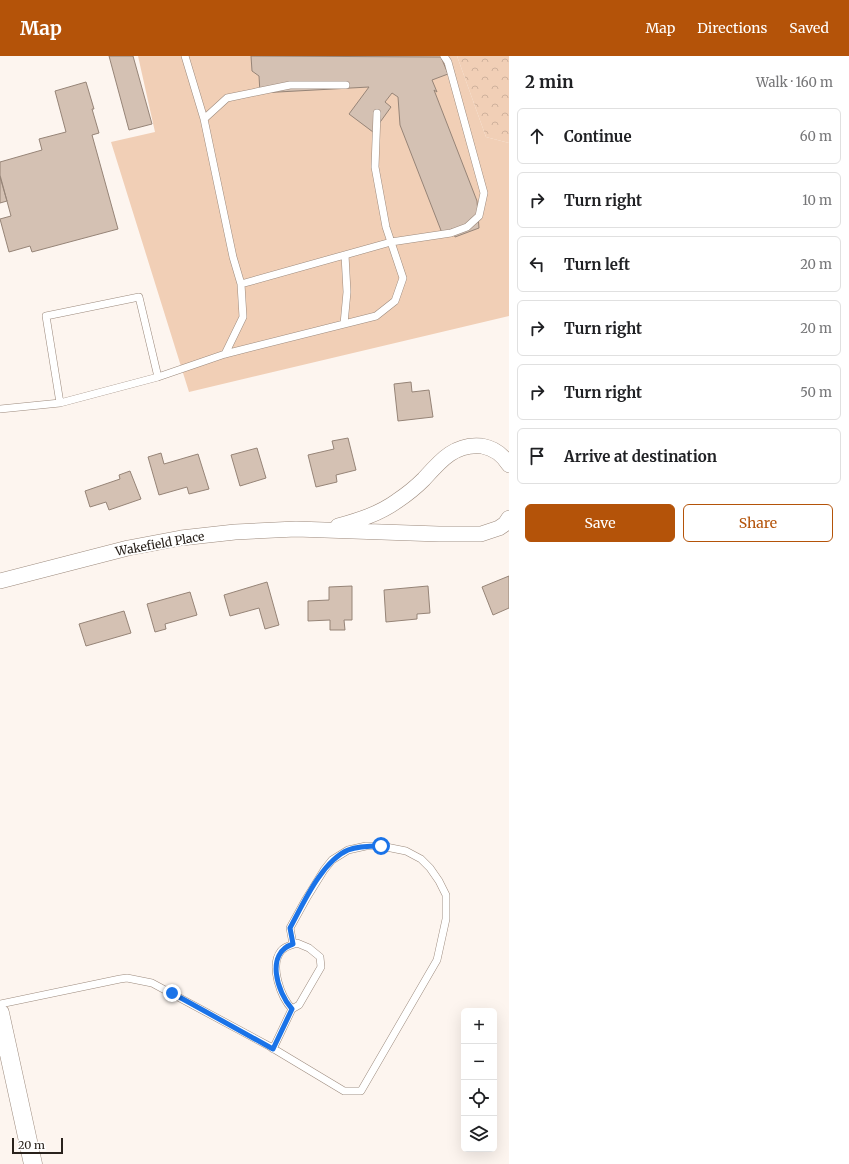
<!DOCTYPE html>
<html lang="en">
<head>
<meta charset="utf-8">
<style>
	:root { --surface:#fff; --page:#f6f6f6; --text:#202124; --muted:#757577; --line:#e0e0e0; --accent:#b45309 }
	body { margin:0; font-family:Merriweather,serif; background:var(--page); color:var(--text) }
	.controls { position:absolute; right:12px; bottom:12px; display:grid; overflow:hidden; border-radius:6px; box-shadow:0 4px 16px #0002 }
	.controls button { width:36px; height:36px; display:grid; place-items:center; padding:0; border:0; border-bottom:1px solid var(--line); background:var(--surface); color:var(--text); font:20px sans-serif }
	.scale { position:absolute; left:12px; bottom:10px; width:51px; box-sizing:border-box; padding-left:4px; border:2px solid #29221c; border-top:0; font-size:11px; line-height:14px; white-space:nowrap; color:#29221c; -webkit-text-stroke:3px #fff; paint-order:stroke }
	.stop { position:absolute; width:12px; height:12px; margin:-9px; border:3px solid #1a73e8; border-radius:50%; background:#fff }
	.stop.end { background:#1a73e8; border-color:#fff; box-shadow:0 1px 4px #0008 }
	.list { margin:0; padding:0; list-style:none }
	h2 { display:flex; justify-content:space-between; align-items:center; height:52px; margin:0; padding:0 16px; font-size:17px }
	h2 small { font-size:13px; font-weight:400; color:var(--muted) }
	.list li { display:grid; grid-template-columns:26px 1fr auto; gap:12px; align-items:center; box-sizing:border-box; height:56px; margin:0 8px 8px; padding:0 8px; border:1px solid var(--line); border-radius:6px }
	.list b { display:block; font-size:15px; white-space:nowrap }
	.list em { font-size:13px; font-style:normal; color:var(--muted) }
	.actions { display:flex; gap:8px; padding:12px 16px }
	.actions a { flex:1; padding:9px 0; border:1px solid var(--accent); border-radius:6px; text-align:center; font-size:14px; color:var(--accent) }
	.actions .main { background:var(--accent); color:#fff }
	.icon { flex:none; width:22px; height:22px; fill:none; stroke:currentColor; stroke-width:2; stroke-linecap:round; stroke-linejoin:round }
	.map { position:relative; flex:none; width:509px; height:1108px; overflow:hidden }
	header { display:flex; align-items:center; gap:24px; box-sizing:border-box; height:56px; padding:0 20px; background:var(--accent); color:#fff }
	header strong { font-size:19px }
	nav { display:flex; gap:22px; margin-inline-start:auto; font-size:14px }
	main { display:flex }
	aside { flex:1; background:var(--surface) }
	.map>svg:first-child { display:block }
	.forest { fill:url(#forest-crowns) }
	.park { fill:#f1cfb6 }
	.building { fill:#d4c1b3; stroke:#968477 }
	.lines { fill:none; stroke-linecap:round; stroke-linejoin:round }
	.service-casing { stroke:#9c8a7d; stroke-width:8 }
	.minor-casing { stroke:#9c8a7d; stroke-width:16 }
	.tertiary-casing { stroke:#9c8a7d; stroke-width:19 }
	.service { stroke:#fff; stroke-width:7 }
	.minor { stroke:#fff; stroke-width:15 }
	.tertiary { stroke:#fff; stroke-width:18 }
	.route { stroke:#1a73e8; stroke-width:5 }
	.labels { text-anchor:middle; stroke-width:3.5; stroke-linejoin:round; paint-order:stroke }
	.street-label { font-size:12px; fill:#29221c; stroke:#fff }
</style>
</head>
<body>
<header>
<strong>Map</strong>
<nav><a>Map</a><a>Directions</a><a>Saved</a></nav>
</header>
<main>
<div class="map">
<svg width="509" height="1108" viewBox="0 0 509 1108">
	<defs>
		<pattern id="forest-crowns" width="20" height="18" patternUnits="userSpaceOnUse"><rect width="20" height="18" fill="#f1cfb6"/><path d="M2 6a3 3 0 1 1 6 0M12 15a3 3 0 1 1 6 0" fill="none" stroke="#cfb19c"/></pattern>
	</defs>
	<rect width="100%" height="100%" fill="#fdf5ef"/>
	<!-- forest -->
	<path class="forest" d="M 457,0 L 509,0 L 509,87 L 486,81 Z"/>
	<!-- park -->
	<path class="park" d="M 138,0 L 457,0 L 486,81 L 509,87 L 509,260 L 189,336 L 111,86 L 155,76 Z"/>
	<!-- building -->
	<path class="building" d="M 109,0 L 133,0 L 152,68 L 129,74 Z
		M 251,0 L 441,1 L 448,18 L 432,24 L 437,36 L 434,34 L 477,145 L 479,172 L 455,181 L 452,173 L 442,177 L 400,69 L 398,41 L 392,37 L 385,46 L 391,51 L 373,76 L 349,58 L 369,31 L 260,37 L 259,20 L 252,15 Z
		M 86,26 L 94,53 L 92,53 L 99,77 L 92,79 L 118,173 L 32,196 L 30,190 L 9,196 L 0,163 L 11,160 L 0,119 L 0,106 L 42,94 L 39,83 L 66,76 L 55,35 Z
		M 0,121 L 7,145 L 0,147 Z
		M 411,326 L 412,336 L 429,334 L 433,361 L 398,365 L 394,328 Z
		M 348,382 L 356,414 L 336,419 L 337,426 L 316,431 L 308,399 L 334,393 L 332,385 Z
		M 257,392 L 266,422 L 240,430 L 231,399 Z
		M 161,397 L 164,408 L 198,398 L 209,433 L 189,438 L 187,431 L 159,439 L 148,401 Z
		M 130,415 L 141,443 L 109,454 L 106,446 L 90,451 L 85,435 L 120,423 L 119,419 Z
		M 509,520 L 509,552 L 493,559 L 482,531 Z
		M 267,526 L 279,569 L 265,573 L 259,552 L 230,560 L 224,539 Z
		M 352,530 L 352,564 L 344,564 L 345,574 L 330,574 L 330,564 L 308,565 L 308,545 L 329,544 L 329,531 Z
		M 428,530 L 430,557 L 417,558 L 417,563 L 386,566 L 384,534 Z
		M 190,536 L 197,559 L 165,568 L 166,573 L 155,576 L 147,548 Z
		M 124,555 L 131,577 L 86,590 L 79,568 Z"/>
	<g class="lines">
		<defs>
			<path id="service" d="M 185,0 L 204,63
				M 241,228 L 391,186 L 451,177 L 467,171 L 479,160 L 484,137 L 448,6 L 444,0
				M 344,268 L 347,236 L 345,199
				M 225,298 L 243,261 L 241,228 L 233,201 L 204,63 L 227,42 L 290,29 L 346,29
				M 60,347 L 46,260 L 139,241 L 158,321
				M 0,353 L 60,347 L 158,321 L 225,298 L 376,260 L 395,245 L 403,222 L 386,171 L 375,111 L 377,57
				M 0,948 L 120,923 L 127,922 L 152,927 L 269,990 L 344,1035 L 361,1035 L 437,904 L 446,863 L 446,839 L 439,825 L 430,812 L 421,803 L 406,795 L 381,790 L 366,790 L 348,794 L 332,804 L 324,814 L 306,843 L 290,872 L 293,888
				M 273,993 L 292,953 L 299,949 L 321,911 L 320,901 L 309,892 L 297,887 C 292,889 285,890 281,895 C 269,910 281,941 292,953"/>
			<path id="minor" d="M 338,470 C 359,464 379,458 397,445 C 406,439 416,431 424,423 C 440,405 455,387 482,390 C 493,392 503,399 509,409
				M 0,525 L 128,492 L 181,482 L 235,476 L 296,473 L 439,478 L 481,478 L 499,472 L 505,468 L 509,462"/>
			<path id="tertiary" d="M 0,957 L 33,1108"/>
		</defs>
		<!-- service casing -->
		<use href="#service" class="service-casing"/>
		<!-- minor casing -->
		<use href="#minor" class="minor-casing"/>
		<!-- tertiary casing -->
		<use href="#tertiary" class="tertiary-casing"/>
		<!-- service -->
		<use href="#service" class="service"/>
		<!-- minor -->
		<use href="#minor" class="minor"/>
		<!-- tertiary -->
		<use href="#tertiary" class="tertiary"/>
	</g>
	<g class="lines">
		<!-- route -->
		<path class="route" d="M 172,937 L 273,993 L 292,953 C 277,936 265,897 293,888 L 290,872 C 303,848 322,805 348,794 C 358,790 370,790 381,790"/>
	</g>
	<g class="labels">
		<!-- street labels -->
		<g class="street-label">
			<text transform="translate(160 488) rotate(-10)" y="4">Wakefield Place</text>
		</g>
	</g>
</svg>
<div class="controls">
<button>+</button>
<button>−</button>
<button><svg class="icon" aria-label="locate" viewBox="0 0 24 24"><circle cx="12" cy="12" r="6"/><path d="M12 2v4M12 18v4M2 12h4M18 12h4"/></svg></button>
<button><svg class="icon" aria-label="layers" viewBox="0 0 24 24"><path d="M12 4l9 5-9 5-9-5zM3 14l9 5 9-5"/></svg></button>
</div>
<div class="scale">20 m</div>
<div class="stop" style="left:381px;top:790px"></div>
<div class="stop end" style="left:172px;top:937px"></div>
</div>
<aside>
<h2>2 min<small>Walk · 160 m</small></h2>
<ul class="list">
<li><svg class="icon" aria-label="ahead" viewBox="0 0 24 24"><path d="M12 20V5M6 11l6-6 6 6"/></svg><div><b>Continue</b></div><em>60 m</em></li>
<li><svg class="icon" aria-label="right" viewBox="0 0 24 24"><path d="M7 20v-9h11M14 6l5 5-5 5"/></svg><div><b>Turn right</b></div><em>10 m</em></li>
<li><svg class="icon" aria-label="left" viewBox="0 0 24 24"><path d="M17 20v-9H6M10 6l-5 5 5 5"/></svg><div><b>Turn left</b></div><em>20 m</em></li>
<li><svg class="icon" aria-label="right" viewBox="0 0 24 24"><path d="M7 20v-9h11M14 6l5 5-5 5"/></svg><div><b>Turn right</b></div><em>20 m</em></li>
<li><svg class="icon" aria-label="right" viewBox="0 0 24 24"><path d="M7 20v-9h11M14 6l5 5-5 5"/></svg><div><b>Turn right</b></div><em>50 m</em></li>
<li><svg class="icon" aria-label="arrive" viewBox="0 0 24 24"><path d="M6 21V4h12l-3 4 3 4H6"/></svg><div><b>Arrive at destination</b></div></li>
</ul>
<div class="actions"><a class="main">Save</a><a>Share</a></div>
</aside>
</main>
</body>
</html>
